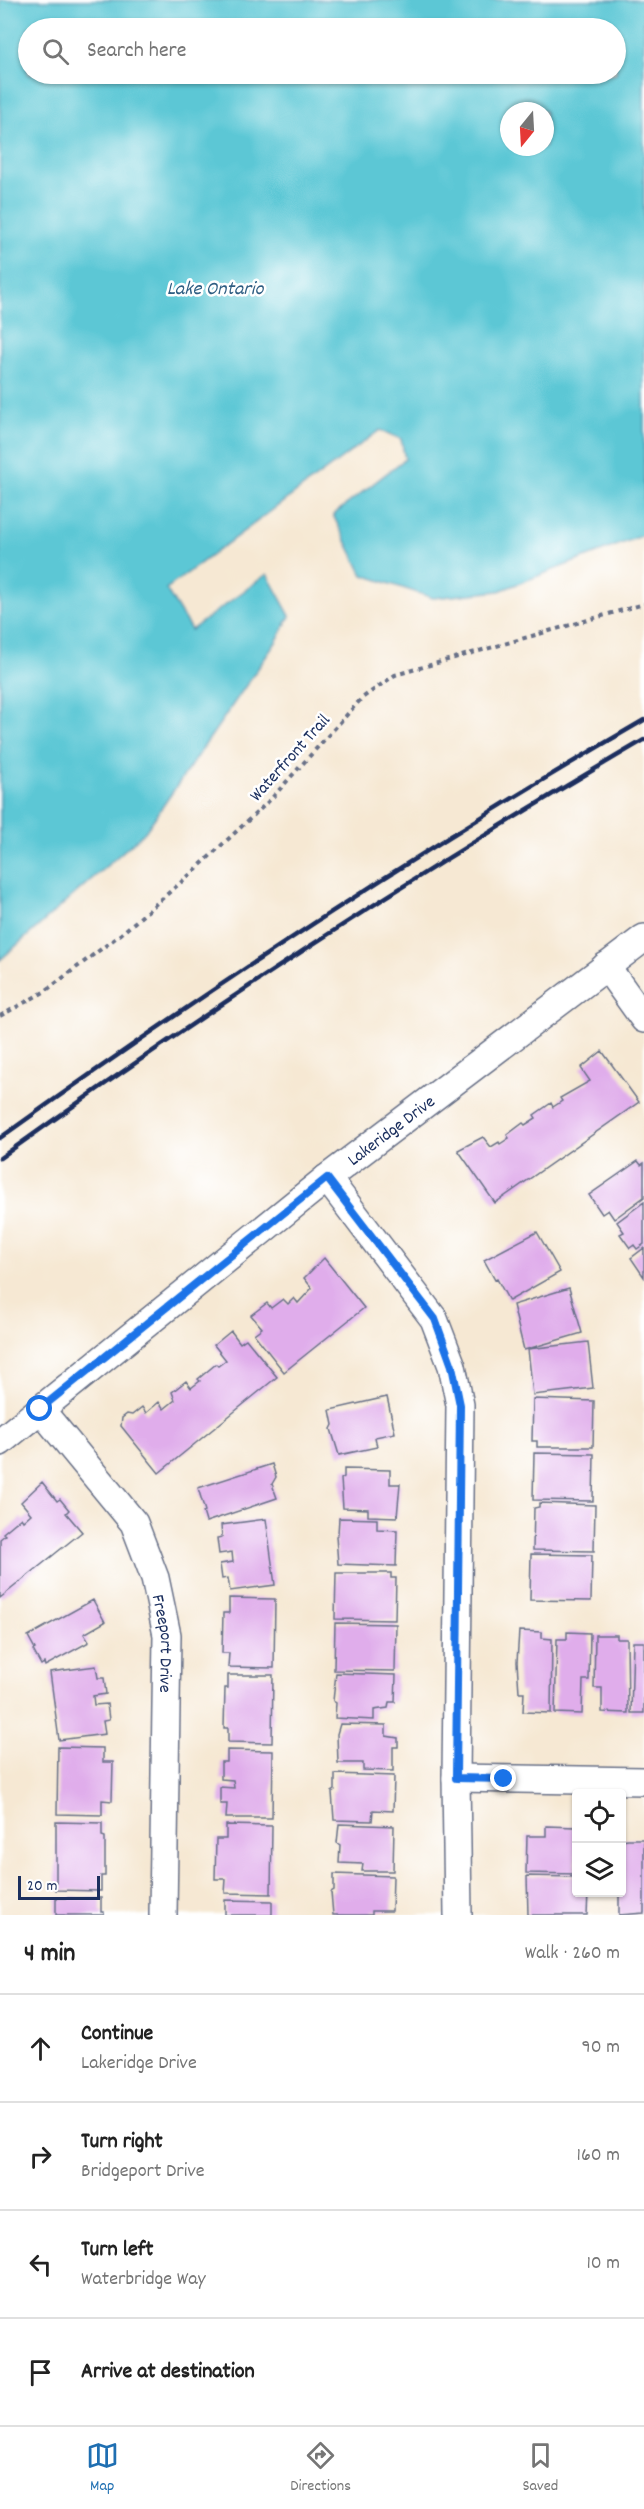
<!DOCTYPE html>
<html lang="en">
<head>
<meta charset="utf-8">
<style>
	:root { --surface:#fff; --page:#f6f6f6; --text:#222; --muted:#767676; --line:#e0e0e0; --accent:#1f6fb2 }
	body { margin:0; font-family:Dekko,sans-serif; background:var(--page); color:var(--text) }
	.controls { position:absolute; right:18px; bottom:18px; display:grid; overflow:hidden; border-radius:6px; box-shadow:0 2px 4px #0004 }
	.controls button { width:54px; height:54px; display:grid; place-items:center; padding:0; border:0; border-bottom:2px solid var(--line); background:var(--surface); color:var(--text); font:30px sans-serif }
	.compass { position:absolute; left:500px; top:102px; width:54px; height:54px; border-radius:50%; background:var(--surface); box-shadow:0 2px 4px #0004; rotate:198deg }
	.scale { position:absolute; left:18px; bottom:15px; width:82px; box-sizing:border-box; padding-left:6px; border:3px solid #1b2f5e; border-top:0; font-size:16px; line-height:21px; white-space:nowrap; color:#1b2f5e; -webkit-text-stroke:4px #fff; paint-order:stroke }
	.stop { position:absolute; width:18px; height:18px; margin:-14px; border:4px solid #1a73e8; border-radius:50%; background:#fff }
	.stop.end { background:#1a73e8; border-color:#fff; box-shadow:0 2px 6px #0008 }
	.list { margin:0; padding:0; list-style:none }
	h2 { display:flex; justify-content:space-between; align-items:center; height:78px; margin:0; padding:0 24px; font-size:26px }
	h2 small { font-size:20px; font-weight:400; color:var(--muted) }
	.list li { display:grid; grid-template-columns:39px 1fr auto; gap:18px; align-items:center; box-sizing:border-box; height:108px; padding:0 24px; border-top:2px solid var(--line) }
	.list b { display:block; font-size:22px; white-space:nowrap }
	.list p { margin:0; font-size:20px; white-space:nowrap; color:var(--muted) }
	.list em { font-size:20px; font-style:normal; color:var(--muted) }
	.icon { flex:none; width:33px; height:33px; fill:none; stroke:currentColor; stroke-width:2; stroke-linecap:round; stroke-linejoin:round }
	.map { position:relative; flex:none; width:644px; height:1915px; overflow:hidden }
	.search { position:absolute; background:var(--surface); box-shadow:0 2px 4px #0004; left:18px; right:18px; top:18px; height:66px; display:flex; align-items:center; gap:15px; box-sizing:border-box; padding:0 21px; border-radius:33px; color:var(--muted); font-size:22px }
	.sheet { height:510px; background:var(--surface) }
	nav { display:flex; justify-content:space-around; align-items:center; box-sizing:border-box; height:84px; border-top:2px solid var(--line); background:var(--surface); font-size:16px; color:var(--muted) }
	nav a { display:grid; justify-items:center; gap:3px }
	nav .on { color:var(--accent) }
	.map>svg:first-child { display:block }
	.water { fill:#5cc7d5; stroke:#3c7b9a; stroke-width:1.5; fill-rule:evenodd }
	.building { fill:#e0adeb }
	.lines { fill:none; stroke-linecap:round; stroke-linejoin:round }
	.minor-casing { stroke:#687087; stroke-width:30 }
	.path { stroke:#687087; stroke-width:4; stroke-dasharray:4.5 4.5; stroke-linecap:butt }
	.minor { stroke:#fff; stroke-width:27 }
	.rail { stroke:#1b2f5e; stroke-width:4.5 }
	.route { stroke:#1a73e8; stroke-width:8 }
	.labels { text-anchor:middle; stroke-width:5; stroke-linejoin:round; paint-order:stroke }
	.street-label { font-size:18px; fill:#1b2f5e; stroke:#fff }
	.water-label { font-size:20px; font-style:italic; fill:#2e5d82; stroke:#fff }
</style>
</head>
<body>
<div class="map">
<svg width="644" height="1915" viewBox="0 0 644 1915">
	<rect width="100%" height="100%" fill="#fff"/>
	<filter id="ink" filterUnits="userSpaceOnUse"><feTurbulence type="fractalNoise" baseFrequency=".0167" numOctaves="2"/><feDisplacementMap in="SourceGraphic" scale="12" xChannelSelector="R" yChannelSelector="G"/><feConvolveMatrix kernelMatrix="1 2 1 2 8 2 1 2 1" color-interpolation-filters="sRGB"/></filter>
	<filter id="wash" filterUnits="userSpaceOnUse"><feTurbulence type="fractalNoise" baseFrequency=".008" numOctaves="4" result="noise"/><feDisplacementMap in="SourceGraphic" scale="24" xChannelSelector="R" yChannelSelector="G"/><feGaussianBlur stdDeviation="1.35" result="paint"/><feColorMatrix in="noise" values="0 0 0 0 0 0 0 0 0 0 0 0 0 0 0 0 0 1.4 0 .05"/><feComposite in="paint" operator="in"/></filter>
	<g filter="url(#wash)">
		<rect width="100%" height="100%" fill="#f6e8d3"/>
		<!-- water -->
		<path class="water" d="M 0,0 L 644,0 L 644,535 L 499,591 L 433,598 L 363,575 L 333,515 L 405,459 L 401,439 L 380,430 L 166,589 L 191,630 L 267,574 L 290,616 L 276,642 L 145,832 L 0,960 ZM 28,28 L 616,28 L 616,74 L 28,74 ZM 509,111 L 545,111 L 545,147 L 509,147 Z"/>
		<g id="blocks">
			<!-- building -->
			<path class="building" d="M 602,1051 L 639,1102 L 495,1203 L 458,1150 L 483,1137 L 491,1147 L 499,1142 L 500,1144 L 509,1138 L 507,1135 L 523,1123 L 525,1125 L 536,1118 L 534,1115 L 551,1103 L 553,1107 L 562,1101 L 560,1098 L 590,1081 L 581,1068 Z
				M 638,1161 L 641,1165 L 644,1163 L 644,1197 L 614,1219 L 608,1210 L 602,1214 L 589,1195 Z
				M 644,1202 L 644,1244 L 637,1249 L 634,1245 L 630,1248 L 620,1234 L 624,1232 L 617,1222 Z
				M 537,1232 L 560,1272 L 509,1301 L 497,1279 L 495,1280 L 484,1260 Z
				M 644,1248 L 644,1277 L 631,1258 Z
				M 324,1258 L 364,1308 L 284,1372 L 254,1334 L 262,1328 L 251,1315 L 267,1303 L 271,1308 L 283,1299 L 288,1304 L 294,1298 L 298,1303 L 312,1288 L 304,1278 Z
				M 569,1288 L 582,1333 L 524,1350 L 513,1305 Z
				M 231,1331 L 240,1343 L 246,1339 L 277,1377 L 159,1473 L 121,1426 L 122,1418 L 127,1414 L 132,1415 L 142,1407 L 146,1413 L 159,1402 L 164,1409 L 175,1400 L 172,1392 L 186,1381 L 191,1388 L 200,1381 L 198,1379 L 216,1364 L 218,1366 L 226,1360 L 214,1345 Z
				M 588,1342 L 593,1388 L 533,1395 L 528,1349 Z
				M 387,1397 L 395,1433 L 375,1437 L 377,1447 L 339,1455 L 331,1429 L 333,1425 L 330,1410 Z
				M 533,1399 L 594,1401 L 593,1447 L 537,1447 L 537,1441 L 532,1441 Z
				M 534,1453 L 594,1454 L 593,1501 L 533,1500 Z
				M 272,1464 L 276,1477 L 272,1484 L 277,1498 L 206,1522 L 203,1512 L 205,1511 L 198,1488 Z
				M 344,1469 L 390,1470 L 390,1484 L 400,1484 L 397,1517 L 368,1516 L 368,1509 L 343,1508 L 341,1479 L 344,1477 Z
				M 42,1482 L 57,1501 L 60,1499 L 69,1510 L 66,1513 L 82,1532 L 0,1598 L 0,1539 L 5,1535 L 3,1533 L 21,1518 L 23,1521 L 31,1514 L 21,1502 Z
				M 539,1503 L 595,1505 L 594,1551 L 533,1550 L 534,1508 L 539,1507 Z
				M 339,1518 L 377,1519 L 377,1529 L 397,1530 L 396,1566 L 338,1564 L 336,1536 L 338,1534 Z
				M 266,1519 L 275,1585 L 230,1591 L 228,1578 L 222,1579 L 220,1564 L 233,1562 L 232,1552 L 219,1554 L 217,1538 L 222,1537 L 221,1525 Z
				M 531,1554 L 592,1555 L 591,1601 L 530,1600 Z
				M 336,1573 L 391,1573 L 391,1578 L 396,1578 L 395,1620 L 335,1619 Z
				M 229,1598 L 275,1599 L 274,1668 L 228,1667 L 229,1653 L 222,1653 L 223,1613 L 229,1613 Z
				M 93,1600 L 105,1622 L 84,1634 L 89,1642 L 45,1666 L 44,1663 L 41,1665 L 33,1650 L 35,1649 L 28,1636 Z
				M 335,1623 L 396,1624 L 395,1671 L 334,1670 Z
				M 519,1631 L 542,1632 L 542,1638 L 552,1639 L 551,1713 L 523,1712 L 524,1692 L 519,1692 L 517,1662 Z
				M 567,1632 L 590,1633 L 589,1680 L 583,1680 L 582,1714 L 555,1713 L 557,1639 L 567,1639 Z
				M 595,1635 L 617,1635 L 617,1639 L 627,1639 L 628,1713 L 602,1712 L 602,1688 L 594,1688 Z
				M 633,1642 L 644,1642 L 644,1713 L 631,1713 Z
				M 96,1666 L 98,1678 L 104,1678 L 106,1694 L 93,1696 L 94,1705 L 107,1704 L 109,1720 L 103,1721 L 105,1734 L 59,1740 L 50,1672 Z
				M 336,1673 L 396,1675 L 395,1702 L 389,1702 L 388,1708 L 374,1710 L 374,1720 L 335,1718 L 336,1703 L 333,1701 Z
				M 228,1675 L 273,1675 L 272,1743 L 228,1742 L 228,1728 L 224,1728 L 225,1688 L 228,1688 Z
				M 340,1724 L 386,1725 L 386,1736 L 398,1738 L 398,1747 L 393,1747 L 393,1771 L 363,1770 L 363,1763 L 338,1763 L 337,1734 Z
				M 58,1747 L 103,1748 L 103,1762 L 113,1762 L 112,1801 L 102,1800 L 102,1815 L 57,1814 Z
				M 227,1750 L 273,1751 L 272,1818 L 226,1818 L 227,1804 L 220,1804 L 220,1787 L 234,1788 L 233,1780 L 221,1779 L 221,1762 L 227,1762 Z
				M 335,1774 L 394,1776 L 393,1811 L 373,1810 L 372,1821 L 334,1820 L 332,1792 L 335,1790 Z
				M 56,1822 L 102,1823 L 102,1836 L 105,1837 L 105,1876 L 101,1876 L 101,1891 L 56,1890 Z
				M 339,1824 L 394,1826 L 393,1871 L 362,1871 L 363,1864 L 339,1863 L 340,1845 L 337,1843 Z
				M 226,1825 L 272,1826 L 271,1894 L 225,1893 L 226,1879 L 215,1879 L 216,1839 L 226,1839 Z
				M 546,1826 L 576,1827 L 576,1874 L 526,1873 L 527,1836 L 546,1836 Z
				M 628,1839 L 644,1839 L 644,1913 L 619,1915 L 619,1892 L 622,1892 L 622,1840 Z
				M 334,1874 L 393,1876 L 392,1911 L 372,1911 L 372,1915 L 333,1915 L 331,1892 L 334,1890 Z
				M 527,1876 L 576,1877 L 576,1892 L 588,1892 L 587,1915 L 528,1915 Z
				M 56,1898 L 101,1898 L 101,1912 L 104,1912 L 104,1915 L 56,1915 Z
				M 225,1900 L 272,1901 L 272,1915 L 225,1915 Z"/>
		</g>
	</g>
	<g filter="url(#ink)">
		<use href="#blocks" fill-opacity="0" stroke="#687087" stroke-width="1.5"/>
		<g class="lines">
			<defs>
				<g id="minor">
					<path d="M 606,966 L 644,1019"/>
					<path d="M 327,1178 L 434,1319 L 452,1366 L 460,1405 L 456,1778 L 458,1915"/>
					<path id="s1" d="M 40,1409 L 134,1523 L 155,1578 L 167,1635 L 163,1915"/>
					<path id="s2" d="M 0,1442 L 327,1178 L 644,938"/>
					<path d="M 456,1778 L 644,1781"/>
				</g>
			</defs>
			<!-- minor casing -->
			<use href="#minor" class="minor-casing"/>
			<!-- path -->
			<path class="path" d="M 0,1016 L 44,992 L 121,934 L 194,871 L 270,800 L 362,698 L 395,675 L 644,604"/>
			<!-- minor -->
			<use href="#minor" class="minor"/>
			<!-- rail -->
			<path class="rail" d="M 0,1138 C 208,989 423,848 644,720
				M 0,1158 C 208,1009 423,869 644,740"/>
		</g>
	</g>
	<g class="lines" filter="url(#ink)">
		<!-- route -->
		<path class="route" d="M 40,1409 L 327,1178 L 435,1319 L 452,1366 L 460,1405 L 456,1778 L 504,1779"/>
	</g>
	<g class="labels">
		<!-- street labels -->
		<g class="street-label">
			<text transform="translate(289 757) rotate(-48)" y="6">Waterfront Trail</text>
			<text dy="6" stroke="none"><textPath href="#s2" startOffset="500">Lakeridge Drive</textPath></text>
			<text dy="6" stroke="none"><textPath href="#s1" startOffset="273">Freeport Drive</textPath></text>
		</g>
		<!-- water labels -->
		<g class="water-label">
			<text x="215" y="294">Lake Ontario</text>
		</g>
	</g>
</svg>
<div class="controls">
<button><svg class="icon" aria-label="locate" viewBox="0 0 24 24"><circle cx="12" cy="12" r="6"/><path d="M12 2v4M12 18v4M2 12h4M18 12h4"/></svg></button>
<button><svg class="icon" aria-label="layers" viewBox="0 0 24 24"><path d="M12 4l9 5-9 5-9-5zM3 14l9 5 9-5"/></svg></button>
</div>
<svg class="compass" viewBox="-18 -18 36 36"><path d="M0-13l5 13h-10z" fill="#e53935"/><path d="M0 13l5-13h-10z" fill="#767676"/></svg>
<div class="scale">20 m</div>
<div class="stop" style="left:40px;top:1409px"></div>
<div class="stop end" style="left:504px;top:1779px"></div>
<div class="search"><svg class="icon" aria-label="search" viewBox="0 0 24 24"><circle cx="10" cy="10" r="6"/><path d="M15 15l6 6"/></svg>Search here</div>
</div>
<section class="sheet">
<h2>4 min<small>Walk · 260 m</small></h2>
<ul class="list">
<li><svg class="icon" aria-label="ahead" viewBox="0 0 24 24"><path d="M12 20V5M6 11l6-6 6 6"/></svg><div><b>Continue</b><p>Lakeridge Drive</p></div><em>90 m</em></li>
<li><svg class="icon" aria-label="right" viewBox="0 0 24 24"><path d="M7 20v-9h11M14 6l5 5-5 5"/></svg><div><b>Turn right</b><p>Bridgeport Drive</p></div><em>160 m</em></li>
<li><svg class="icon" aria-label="left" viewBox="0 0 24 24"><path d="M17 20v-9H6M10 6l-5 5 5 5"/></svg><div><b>Turn left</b><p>Waterbridge Way</p></div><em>10 m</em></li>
<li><svg class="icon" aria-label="arrive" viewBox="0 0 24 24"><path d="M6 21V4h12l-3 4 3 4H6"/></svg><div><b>Arrive at destination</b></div></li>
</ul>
</section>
<nav>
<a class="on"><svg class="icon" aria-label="map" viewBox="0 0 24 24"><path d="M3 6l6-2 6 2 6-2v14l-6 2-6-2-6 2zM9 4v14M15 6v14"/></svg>Map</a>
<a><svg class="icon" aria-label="directions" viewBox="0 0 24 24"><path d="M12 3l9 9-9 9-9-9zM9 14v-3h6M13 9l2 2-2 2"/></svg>Directions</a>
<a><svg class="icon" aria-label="saved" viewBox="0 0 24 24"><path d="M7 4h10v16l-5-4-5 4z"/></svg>Saved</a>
</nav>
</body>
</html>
